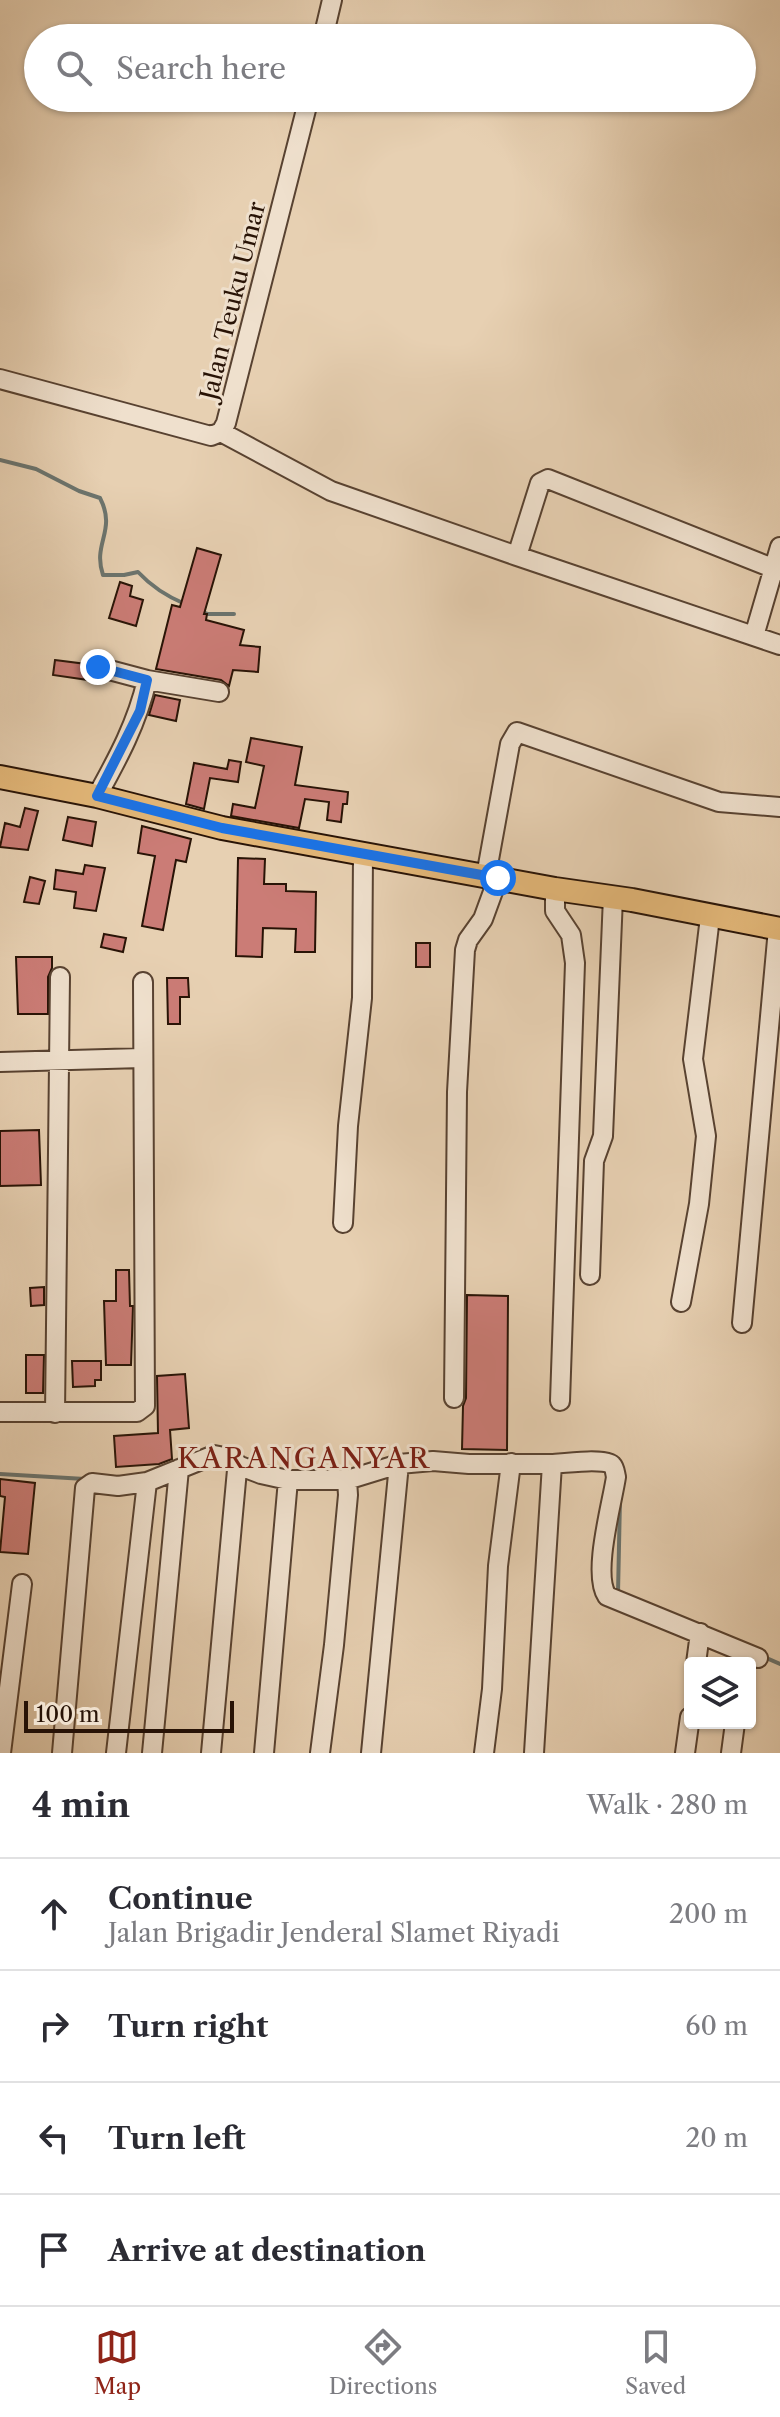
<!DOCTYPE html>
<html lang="en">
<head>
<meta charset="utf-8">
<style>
	:root { --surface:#fff; --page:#f7f7f7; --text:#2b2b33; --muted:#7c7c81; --line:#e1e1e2; --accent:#8f2418 }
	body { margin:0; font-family:"Libre Caslon Text",serif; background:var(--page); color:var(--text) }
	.controls { position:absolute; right:24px; bottom:24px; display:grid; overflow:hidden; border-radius:8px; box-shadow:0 2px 6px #0004 }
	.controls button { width:72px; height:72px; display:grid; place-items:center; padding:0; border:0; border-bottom:2px solid var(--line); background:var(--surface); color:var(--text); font:40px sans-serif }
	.scale { position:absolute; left:24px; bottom:20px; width:210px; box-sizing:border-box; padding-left:8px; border:4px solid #281306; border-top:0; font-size:22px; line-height:28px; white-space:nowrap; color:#281306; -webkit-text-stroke:6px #efe0cd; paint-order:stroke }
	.stop { position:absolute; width:24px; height:24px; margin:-18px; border:6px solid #1a73e8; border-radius:50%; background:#fff }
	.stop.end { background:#1a73e8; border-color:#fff; box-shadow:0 2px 8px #0008 }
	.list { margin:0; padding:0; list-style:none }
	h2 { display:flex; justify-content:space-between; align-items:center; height:104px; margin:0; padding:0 32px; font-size:34px }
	h2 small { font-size:26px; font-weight:400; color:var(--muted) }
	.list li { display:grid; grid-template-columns:52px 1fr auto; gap:24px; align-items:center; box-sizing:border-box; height:112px; padding:0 32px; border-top:2px solid var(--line) }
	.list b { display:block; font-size:30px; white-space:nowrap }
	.list p { margin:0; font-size:26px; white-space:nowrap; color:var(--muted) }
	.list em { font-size:26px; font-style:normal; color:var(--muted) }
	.icon { flex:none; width:44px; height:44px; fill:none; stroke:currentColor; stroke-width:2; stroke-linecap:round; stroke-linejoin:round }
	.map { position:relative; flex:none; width:780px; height:1753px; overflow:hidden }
	.search { position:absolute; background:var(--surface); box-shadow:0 2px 6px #0004; left:24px; right:24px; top:24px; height:88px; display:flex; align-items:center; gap:20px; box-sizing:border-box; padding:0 28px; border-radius:44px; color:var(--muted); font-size:30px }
	.sheet { height:552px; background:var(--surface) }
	nav { display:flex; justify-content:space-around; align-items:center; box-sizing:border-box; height:112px; border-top:2px solid var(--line); background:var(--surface); font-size:22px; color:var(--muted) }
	nav a { display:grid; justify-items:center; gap:4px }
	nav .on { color:var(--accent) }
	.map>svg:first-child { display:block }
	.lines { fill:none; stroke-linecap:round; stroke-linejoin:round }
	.stream { stroke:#6b746e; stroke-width:4 }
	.building { fill:#cb7c76; stroke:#281306; stroke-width:2 }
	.minor-casing { stroke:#584231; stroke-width:22 }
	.major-casing { stroke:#281306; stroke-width:26 }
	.minor { stroke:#efe0cd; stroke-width:18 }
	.major { stroke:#e4b879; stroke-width:22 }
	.route { stroke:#1a73e8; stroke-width:10 }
	.labels { text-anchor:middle; stroke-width:6; stroke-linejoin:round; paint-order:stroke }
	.street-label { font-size:24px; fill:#281306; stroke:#efe0cd }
	.quarter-label { font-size:28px; letter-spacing:2px; fill:#7a1f14; stroke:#efe0cd }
</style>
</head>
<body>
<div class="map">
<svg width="780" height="1753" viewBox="0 0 780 1753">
	<rect width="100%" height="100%" fill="#e7d0b2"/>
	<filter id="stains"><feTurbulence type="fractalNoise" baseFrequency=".0025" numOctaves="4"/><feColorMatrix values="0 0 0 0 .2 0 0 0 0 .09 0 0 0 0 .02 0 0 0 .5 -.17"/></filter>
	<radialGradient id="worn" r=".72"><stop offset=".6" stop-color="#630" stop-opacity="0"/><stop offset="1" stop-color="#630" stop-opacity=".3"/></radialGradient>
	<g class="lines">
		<!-- stream -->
		<path class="stream" d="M 0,460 L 36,469 L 79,491 L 100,498 C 117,531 92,543 103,575 L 124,575 L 138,572 C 152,587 166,596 185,604
			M 200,611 L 208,614 L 234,614
			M 0,1474 L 85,1479
			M 618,1593 L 620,1499
			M 762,1656 L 780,1664"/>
	</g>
	<!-- building -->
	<path class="building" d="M 197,548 L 221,555 L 204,614 L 207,614 L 206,620 L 244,630 L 240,645 L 260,647 L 258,672 L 233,670 L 229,686 L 221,680 L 156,669 L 172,605 L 180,607 Z
		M 120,582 L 132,586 L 130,596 L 143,600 L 136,626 L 109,618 Z
		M 55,660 L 86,664 L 88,680 L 53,675 Z
		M 155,695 L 180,700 L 176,721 L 149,715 Z
		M 251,738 L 302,747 L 295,785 L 348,792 L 347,804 L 343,804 L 341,822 L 327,820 L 329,802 L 305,799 L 299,828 L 231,816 L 233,804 L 255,808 L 264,766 L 246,762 Z
		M 229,760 L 241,762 L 238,782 L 210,778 L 204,809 L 186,804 L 194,763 L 227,769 Z
		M 25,808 L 38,811 L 28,850 L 0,847 L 5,823 L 20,827 Z
		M 68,817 L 96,822 L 92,846 L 63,840 Z
		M 142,826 L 191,839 L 186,862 L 176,860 L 163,930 L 142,926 L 155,856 L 138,853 Z
		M 238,858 L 265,859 L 264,884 L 286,884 L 286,891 L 316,892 L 315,952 L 295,952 L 296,929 L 263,928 L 262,957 L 236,956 Z
		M 85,865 L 105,868 L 96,911 L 74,908 L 76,892 L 54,889 L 56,870 L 83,874 Z
		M 30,877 L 45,881 L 39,904 L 24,902 Z
		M 104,934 L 126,938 L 123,952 L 101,947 Z
		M 416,943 L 430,943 L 430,967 L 416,967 Z
		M 16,957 L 52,957 L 52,968 L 48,977 L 48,1014 L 18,1014 Z
		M 167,978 L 188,978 L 189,997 L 180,997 L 180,1024 L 168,1024 Z
		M 39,1130 L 41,1185 L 0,1186 L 0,1131 Z
		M 116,1270 L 129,1270 L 130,1306 L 133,1306 L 131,1365 L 106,1365 L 104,1301 L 116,1301 Z
		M 44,1287 L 44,1305 L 31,1306 L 30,1288 Z
		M 467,1295 L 508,1296 L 507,1450 L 462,1449 L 463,1406 L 466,1398 Z
		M 26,1355 L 44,1355 L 43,1393 L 26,1393 Z
		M 72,1361 L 101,1361 L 101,1380 L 95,1380 L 95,1386 L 73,1387 Z
		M 185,1374 L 189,1428 L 170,1430 L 172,1459 L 159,1464 L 116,1467 L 114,1436 L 158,1433 L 157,1376 Z
		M 0,1479 L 35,1483 L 28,1554 L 0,1552 L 5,1497 L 0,1496 Z"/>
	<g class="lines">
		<defs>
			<path id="minor" d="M 323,38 L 332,0
				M 0,379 L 211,436 L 221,432 L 226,423 L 309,98
				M 221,432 L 331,491 L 517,556
				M 780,571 L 548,479 L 540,483 L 517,556 L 780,645
				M 754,636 L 780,547
				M 98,667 L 147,680 L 219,692
				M 97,796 C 118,758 137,723 147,680
				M 486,876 L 510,744 L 517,732 L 719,802 L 780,807
				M 555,889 L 555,911 L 571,935 L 575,963 L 560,1401
				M 0,1062 L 142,1058
				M 343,1223 L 348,1126 L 362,998 L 363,855
				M 590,1275 L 594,1161 L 603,1136 L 613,897
				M 681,1302 L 699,1204 L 706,1136 L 693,1059 L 710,917
				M 742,1323 L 778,929
				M 454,1398 L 457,1092 L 465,950 L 468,940 L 483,919 L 498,878
				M 0,1412 L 137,1412 L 145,1406 L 143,982
				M 55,1413 L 60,977
				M 399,1464 L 433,1461 L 469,1464 L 552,1464 L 534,1753
				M 552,1464 C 563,1463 606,1458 612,1465 C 615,1468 615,1473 616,1477 C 612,1504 592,1574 607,1596 L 758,1658
				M 696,1663 L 700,1633
				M 1,1753 L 22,1584
				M 62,1753 L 85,1488 L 92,1483 L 118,1486 L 147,1482 L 214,1455 L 230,1458 L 240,1466 L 261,1474 L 288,1480 L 347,1480 L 399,1464 L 371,1753
				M 116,1753 L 147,1482
				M 152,1753 L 179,1469
				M 211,1753 L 237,1470 L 240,1466
				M 264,1753 L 288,1480
				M 320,1753 L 334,1645 L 348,1495 L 347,1480
				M 484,1753 L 492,1689 L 498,1566 L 511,1463
				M 685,1753 L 690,1717
				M 731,1753 L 735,1723"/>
			<path id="major" d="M 0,777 L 97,796 L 222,828 L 555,889 L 632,900 L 780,929"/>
		</defs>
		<!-- minor casing -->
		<use href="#minor" class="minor-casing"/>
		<!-- major casing -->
		<use href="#major" class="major-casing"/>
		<!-- minor -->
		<use href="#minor" class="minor"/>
		<!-- major -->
		<use href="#major" class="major"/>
	</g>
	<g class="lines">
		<!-- route -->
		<path class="route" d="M 98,667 L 147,680 L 140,711 L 97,796 L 222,828 L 498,878"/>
	</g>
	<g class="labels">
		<!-- street labels -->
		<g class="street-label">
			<text transform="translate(233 301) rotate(-76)" y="8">Jalan Teuku Umar</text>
		</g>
		<!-- quarter labels -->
		<g class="quarter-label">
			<text x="304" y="1468">KARANGANYAR</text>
		</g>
	</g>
	<rect width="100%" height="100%" filter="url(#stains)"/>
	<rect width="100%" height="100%" fill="url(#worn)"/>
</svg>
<div class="controls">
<button><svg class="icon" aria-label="layers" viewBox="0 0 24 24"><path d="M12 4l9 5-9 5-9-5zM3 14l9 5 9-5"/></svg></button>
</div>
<div class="scale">100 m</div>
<div class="stop" style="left:498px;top:878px"></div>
<div class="stop end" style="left:98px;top:667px"></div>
<div class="search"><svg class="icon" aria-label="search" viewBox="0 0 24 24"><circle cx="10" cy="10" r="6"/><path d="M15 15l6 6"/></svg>Search here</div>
</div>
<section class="sheet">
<h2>4 min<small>Walk · 280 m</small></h2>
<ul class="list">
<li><svg class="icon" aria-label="ahead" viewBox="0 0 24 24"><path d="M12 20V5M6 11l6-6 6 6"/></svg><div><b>Continue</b><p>Jalan Brigadir Jenderal Slamet Riyadi</p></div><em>200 m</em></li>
<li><svg class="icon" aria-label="right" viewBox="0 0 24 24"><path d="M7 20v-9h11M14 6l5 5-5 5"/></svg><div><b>Turn right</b></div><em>60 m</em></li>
<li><svg class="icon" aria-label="left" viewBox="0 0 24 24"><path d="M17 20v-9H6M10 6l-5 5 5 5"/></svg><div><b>Turn left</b></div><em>20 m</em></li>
<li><svg class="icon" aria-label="arrive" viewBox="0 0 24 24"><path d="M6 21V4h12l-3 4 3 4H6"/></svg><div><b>Arrive at destination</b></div></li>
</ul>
</section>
<nav>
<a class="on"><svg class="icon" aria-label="map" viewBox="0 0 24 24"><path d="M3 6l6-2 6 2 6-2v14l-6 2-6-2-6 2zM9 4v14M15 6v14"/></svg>Map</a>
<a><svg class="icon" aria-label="directions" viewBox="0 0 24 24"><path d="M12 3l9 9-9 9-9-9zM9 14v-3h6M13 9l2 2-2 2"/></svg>Directions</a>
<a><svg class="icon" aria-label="saved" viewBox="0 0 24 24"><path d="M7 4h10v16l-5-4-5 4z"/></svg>Saved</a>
</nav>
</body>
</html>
